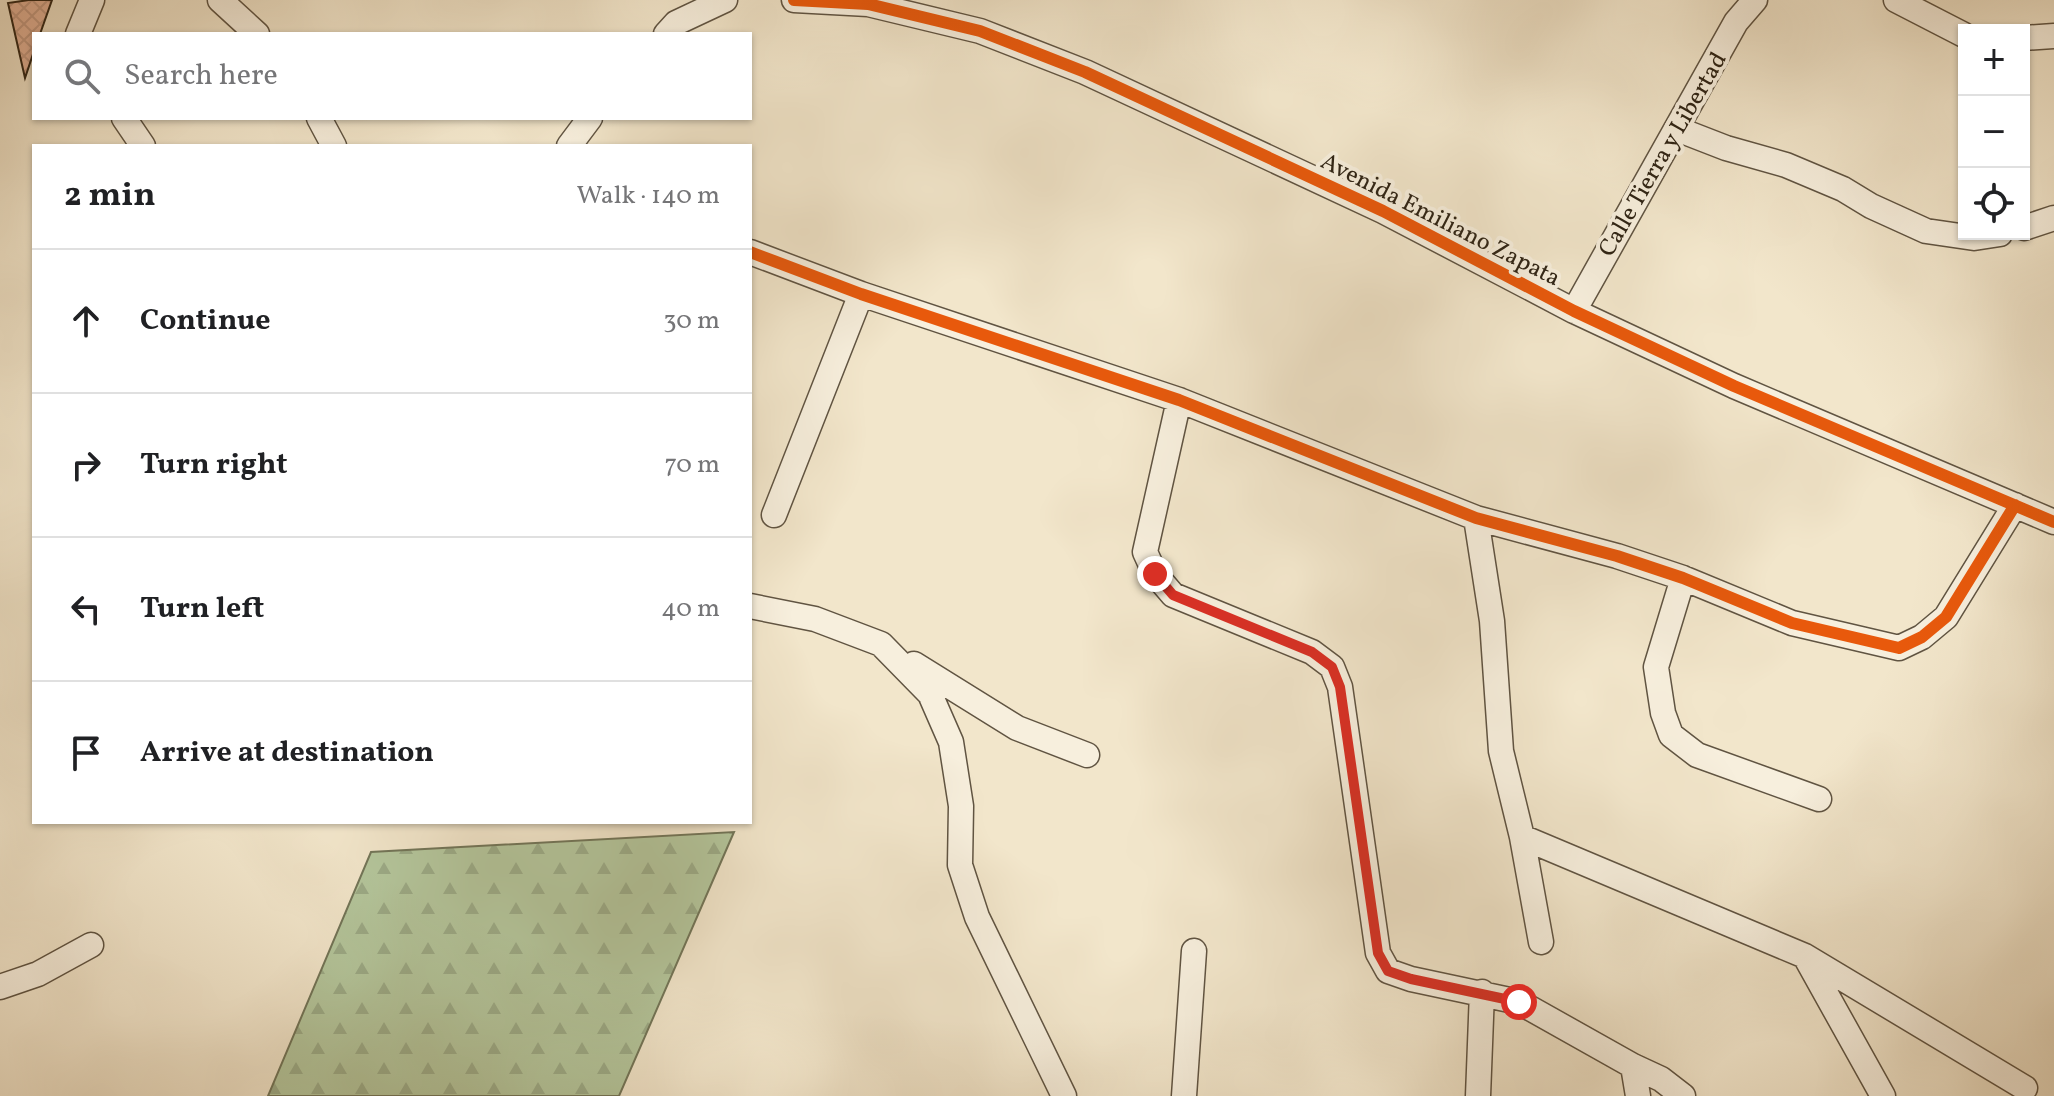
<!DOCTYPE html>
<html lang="en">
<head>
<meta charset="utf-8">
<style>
	:root { --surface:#fff; --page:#f2f2f2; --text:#202124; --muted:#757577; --line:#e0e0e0 }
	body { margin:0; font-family:Vollkorn,serif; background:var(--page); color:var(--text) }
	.controls { position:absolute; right:24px; top:24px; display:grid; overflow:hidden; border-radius:0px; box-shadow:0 2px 6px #0004 }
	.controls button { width:72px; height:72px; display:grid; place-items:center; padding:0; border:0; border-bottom:2px solid var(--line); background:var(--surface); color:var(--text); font:40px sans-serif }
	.stop { position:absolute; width:24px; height:24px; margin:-18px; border:6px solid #d93025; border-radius:50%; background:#fff }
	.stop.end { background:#d93025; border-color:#fff; box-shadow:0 2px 8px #0008 }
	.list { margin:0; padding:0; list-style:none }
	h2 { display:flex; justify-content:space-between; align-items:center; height:104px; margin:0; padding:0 32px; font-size:34px }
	h2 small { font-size:26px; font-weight:400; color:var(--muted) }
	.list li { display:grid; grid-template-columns:52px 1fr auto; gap:24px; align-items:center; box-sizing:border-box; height:144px; padding:0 32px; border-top:2px solid var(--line) }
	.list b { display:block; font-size:30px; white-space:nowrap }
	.list em { font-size:26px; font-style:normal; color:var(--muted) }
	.icon { flex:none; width:44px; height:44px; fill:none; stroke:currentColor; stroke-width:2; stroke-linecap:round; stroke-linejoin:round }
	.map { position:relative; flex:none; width:2054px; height:1096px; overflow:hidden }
	.search { position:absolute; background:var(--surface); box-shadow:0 2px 6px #0004; left:32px; top:32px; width:720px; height:88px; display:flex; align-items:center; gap:20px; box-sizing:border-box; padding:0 28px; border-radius:0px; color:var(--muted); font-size:30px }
	.panel { position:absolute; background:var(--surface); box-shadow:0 2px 6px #0004; left:32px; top:144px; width:720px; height:680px; border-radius:0px }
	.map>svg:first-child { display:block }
	.forest { fill:url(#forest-firs); stroke:#727558; stroke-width:2 }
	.building { fill:url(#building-cross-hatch); stroke:#2f2415; stroke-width:2 }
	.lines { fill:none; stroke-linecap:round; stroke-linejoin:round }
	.street-casing { stroke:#605442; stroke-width:27 }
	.street { stroke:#f7efdd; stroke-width:24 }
	.cycleway-casing { stroke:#f7efdd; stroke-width:17 }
	.cycleway { stroke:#e8590c; stroke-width:12 }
	.route { stroke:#d93025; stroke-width:10 }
	.labels { text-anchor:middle; stroke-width:8; stroke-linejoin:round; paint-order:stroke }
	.street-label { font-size:24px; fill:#2f2415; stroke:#f7efdd }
</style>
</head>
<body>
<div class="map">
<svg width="2054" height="1096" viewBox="0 0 2054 1096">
	<defs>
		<pattern id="forest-firs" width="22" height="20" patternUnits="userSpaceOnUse" patternTransform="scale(2)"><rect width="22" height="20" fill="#b4c69c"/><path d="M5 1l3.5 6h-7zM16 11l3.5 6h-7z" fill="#9baa86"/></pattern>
		<pattern id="building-cross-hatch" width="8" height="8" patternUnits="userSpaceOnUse" patternTransform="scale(2)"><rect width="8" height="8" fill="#e4b398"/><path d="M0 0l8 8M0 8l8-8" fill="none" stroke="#c49a82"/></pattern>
	</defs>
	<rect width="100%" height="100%" fill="#f2e6cb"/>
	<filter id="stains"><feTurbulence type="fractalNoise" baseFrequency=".0025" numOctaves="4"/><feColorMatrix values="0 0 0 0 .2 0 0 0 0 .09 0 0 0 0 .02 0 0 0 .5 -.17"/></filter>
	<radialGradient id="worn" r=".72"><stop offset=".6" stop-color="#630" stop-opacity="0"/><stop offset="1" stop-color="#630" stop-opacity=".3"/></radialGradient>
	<!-- forest -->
	<path class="forest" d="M 734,832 L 619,1096 L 268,1096 L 371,852 Z"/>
	<!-- building -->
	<path class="building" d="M 29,0 L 52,0 L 40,34 L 34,34 L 34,51 L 25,78 L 8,3 Z"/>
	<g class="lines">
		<defs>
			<path id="street" d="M 220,0 L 257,34
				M 794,0 L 868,4 L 980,31 L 1085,72 L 1383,211 L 1574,311 L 1734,386 L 2054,522
				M 1896,0 L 1964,35
				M 78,34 L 92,0
				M 666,34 L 676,23 L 725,0
				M 2024,38 L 2054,36
				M 124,118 L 143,146
				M 319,118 L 334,146
				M 1677,129 L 1726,148 L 1786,165 L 1843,189 L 1871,206 L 1926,231 L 1974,238 L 2000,234
				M 569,146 L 590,118
				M 2024,228 L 2054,218
				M 750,252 L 861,294 L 1179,400 L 1476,518 L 1617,556 L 1683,578 L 1792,623 L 1899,648 L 1922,637 L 1946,617 L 2015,505
				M 1574,311 L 1736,22 L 1755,0
				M 1179,400 L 1145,552 L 1155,574 L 1173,595 L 1312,652 L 1332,667 L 1340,687 L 1378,953 L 1388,971 L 1411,979 L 1519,1002 L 1633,1066 L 1661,1079 L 1683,1096
				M 774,515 L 861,294
				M 1476,518 L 1492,621 L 1501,751 L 1522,837 L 1541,942
				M 1683,578 L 1656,667 L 1663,713 L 1671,735 L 1697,755 L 1819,799
				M 750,606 L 815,619 L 881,644 L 930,694 L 951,742 L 961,806 L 960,865 L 977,917 L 1064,1096
				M 914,664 L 1017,728 L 1087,755
				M 1522,837 L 1805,956 L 2025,1088
				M 1806,958 L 1883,1096
				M 0,987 L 38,974 L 91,945
				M 1633,1066 L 1638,1096
				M 1184,1096 L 1194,951
				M 1478,1096 L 1482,992"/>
		</defs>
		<!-- street casing -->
		<use href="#street" class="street-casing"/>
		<!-- street -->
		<use href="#street" class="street"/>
		<defs>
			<path id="cycleway" d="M 794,0 L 868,4 L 980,31 L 1085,72 L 1383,211 L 1574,311 L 1734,386 L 2054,522
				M 750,252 L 861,294 L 1179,400 L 1476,518 L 1617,556 L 1683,578 L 1792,623 L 1899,648 L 1922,637 L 1946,617 L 2015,505"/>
		</defs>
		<!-- cycleway casing -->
		<use href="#cycleway" class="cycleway-casing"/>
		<!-- cycleway -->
		<use href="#cycleway" class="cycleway"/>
	</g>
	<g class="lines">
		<!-- route -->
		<path class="route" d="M 1155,574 L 1173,595 L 1312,652 L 1332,667 L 1340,687 L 1378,953 L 1388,971 L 1411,979 L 1519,1002"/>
	</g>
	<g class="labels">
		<!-- street labels -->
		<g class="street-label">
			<text transform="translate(1662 154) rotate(-60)" y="8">Calle Tierra y Libertad</text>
			<text transform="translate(1441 219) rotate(27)" y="8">Avenida Emiliano Zapata</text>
		</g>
	</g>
	<rect width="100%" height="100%" filter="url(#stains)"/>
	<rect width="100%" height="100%" fill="url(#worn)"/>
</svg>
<div class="controls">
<button>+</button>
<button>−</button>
<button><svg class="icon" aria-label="locate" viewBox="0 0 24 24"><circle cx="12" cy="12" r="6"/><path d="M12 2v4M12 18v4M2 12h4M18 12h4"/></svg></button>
</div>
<div class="stop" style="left:1519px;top:1002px"></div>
<div class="stop end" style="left:1155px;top:574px"></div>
<div class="search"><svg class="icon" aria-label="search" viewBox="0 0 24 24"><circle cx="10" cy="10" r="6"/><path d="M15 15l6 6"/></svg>Search here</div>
<section class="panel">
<h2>2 min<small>Walk · 140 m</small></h2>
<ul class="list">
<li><svg class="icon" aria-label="ahead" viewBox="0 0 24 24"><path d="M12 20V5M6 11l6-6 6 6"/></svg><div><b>Continue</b></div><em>30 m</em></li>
<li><svg class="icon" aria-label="right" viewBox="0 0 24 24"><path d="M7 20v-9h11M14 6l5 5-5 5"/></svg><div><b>Turn right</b></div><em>70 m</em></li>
<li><svg class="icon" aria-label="left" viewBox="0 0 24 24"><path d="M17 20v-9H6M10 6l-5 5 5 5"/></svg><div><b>Turn left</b></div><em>40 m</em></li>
<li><svg class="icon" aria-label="arrive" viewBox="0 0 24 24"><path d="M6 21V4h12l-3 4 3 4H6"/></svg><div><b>Arrive at destination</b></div></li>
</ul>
</section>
</div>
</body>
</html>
